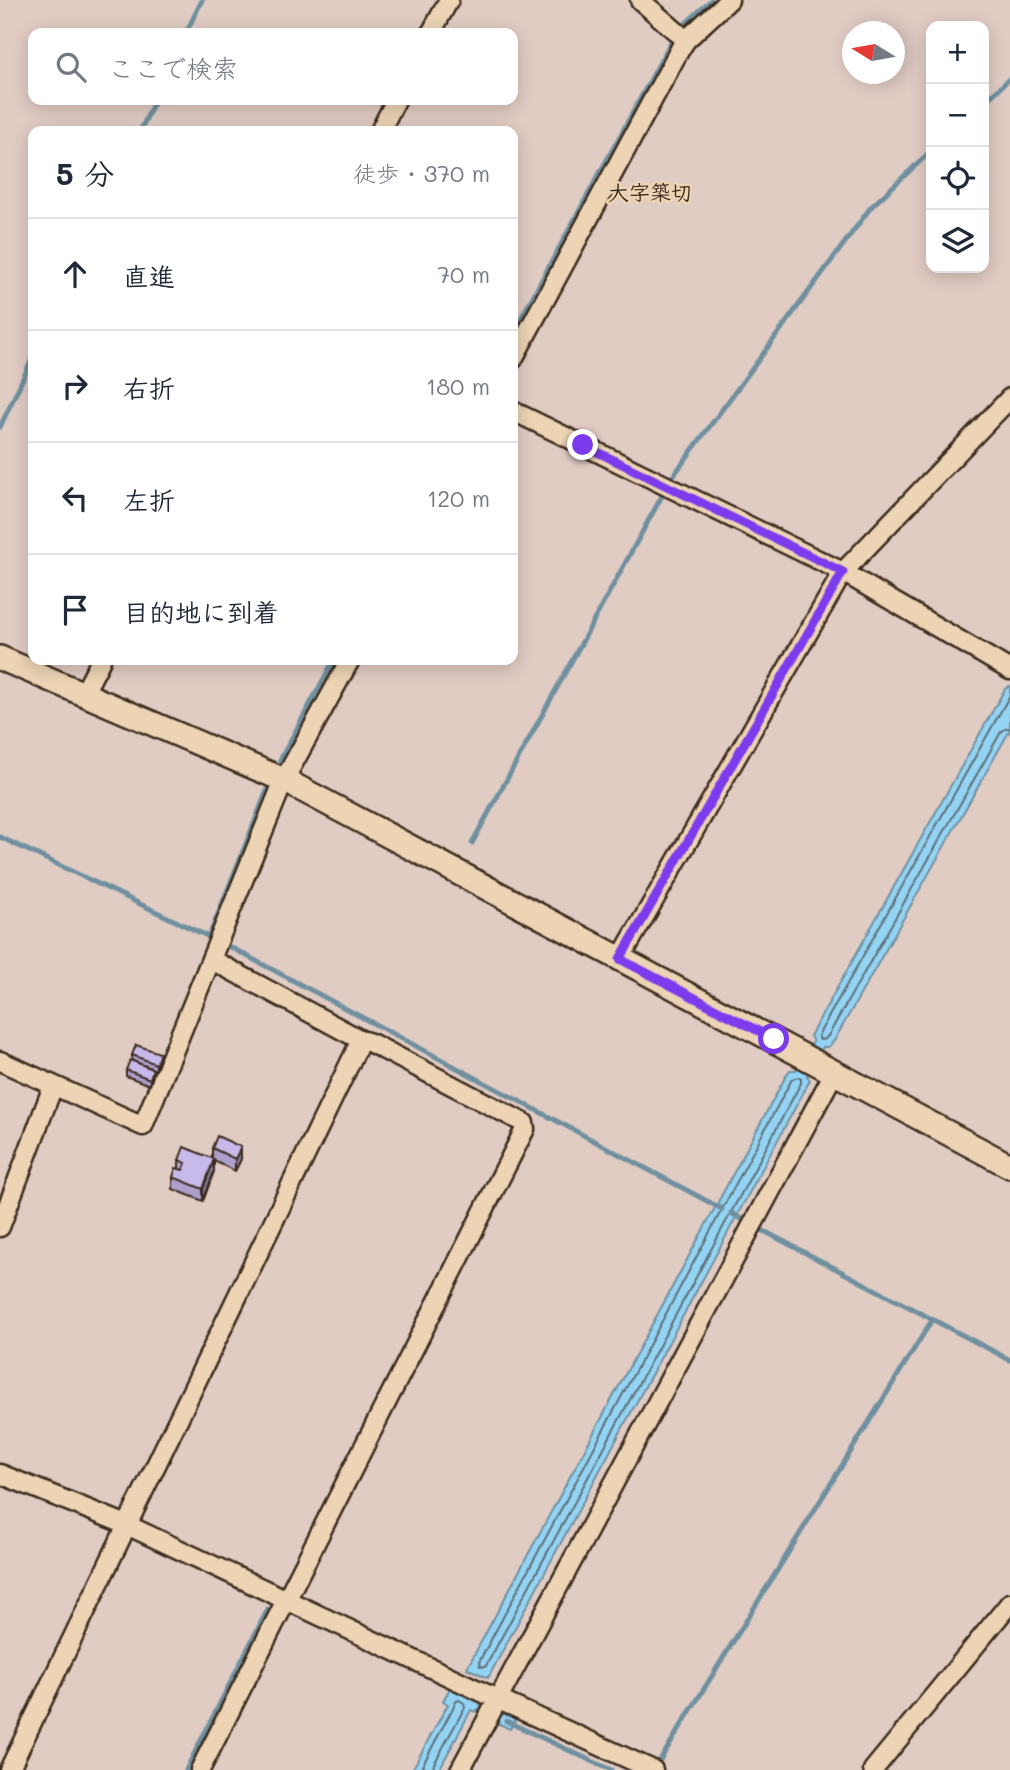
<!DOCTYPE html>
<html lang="ja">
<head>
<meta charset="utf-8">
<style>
	:root { --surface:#fff; --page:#f6f6f7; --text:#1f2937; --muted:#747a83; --line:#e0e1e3 }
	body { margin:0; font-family:Mali,"Klee One",sans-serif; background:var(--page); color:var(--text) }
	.controls { position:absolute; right:21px; top:21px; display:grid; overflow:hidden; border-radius:14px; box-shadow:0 4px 18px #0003 }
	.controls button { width:63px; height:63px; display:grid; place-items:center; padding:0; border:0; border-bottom:2px solid var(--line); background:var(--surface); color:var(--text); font:35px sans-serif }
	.compass { position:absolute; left:842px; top:21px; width:63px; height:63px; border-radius:50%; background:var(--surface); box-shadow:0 4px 18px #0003; rotate:281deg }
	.stop { position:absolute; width:21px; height:21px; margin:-16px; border:5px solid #7c3aed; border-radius:50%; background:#fff }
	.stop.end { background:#7c3aed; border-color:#fff; box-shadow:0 2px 7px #0008 }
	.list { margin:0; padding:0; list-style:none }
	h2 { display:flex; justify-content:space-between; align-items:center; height:91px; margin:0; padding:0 28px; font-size:30px }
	h2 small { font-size:23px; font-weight:400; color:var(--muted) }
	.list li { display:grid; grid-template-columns:46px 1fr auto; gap:21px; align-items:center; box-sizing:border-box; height:112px; padding:0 28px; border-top:2px solid var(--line) }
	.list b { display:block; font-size:26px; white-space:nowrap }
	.list em { font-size:23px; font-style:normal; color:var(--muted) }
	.icon { flex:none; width:38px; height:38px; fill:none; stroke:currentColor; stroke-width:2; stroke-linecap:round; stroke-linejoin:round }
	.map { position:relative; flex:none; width:1010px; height:1770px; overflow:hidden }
	.search { position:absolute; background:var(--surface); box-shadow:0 4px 18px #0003; left:28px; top:28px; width:490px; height:77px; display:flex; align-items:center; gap:18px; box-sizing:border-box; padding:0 24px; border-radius:14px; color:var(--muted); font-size:26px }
	.panel { position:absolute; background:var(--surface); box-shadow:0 4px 18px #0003; left:28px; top:126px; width:490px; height:539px; border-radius:14px }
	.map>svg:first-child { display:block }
	.water { fill:#93d4f5; stroke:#70909f; stroke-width:2 }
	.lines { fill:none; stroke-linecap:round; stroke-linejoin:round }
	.shore { stroke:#5e6e74; stroke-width:2 }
	.stream { stroke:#70909f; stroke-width:5 }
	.minor-casing { stroke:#3b2a1e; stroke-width:23 }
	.tertiary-casing { stroke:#3b2a1e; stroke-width:28 }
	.minor { stroke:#ecd4b4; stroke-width:18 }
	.tertiary { stroke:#ecd4b4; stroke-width:23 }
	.wall { fill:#ac9fca; stroke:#3b2a1e; stroke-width:2 }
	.shaded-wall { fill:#8c82a4; stroke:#3b2a1e; stroke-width:2 }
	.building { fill:#c8b9eb; stroke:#3b2a1e; stroke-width:2 }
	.route { stroke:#7c3aed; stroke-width:9 }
	.labels { text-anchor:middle; stroke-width:5; stroke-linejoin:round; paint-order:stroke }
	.quarter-label { font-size:21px; font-weight:bold; fill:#3b2a1e; stroke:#ecd4b4 }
</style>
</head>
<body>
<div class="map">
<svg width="1010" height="1770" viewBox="0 0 1010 1770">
	<rect width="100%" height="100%" fill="#e1ccc4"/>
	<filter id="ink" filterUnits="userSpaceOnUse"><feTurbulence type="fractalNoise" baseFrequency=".0143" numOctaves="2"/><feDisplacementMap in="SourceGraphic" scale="14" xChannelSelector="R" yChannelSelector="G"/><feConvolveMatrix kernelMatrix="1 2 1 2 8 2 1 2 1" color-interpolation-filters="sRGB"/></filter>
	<g filter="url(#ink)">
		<!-- water -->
		<path class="water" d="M 1010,686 L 1010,730 L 834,1041 L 828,1047 L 823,1047 L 807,1076 L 810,1080 L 488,1678 L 467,1668 L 787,1074 L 790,1070 L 796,1070 L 813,1042 L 810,1036 L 814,1029 L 1005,689 Z
			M 450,1688 L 481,1703 L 480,1706 L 500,1717 L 504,1713 L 516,1718 L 510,1729 L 497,1723 L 498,1721 L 478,1710 L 476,1712 L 471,1710 L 439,1770 L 412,1770 L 448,1704 L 443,1701 Z"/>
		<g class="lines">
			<!-- shore -->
			<path class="shore" d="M 1010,695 L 820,1032 L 818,1036 L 820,1040 L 825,1039 L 828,1036 L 1001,732 L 1005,729 L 1010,728
				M 798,1077 L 801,1079 L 801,1083 L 486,1666 L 484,1667 L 480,1666 L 479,1662 L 792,1079 Z
				M 420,1770 L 453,1708 L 455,1702 L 459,1700 L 464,1703 L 465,1707 L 434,1764 L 433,1770"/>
			<!-- stream -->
			<path class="stream" d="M 685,24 L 711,0
				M 186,33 L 202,0
				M 984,103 L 1010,78
				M 140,131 L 155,100
				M 513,333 L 672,40
				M 0,427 L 33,357
				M 671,479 L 871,207 L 931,151
				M 280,760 L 334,660
				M 0,837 L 230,947 L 722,1209
				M 472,843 L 663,494
				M 209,937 L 268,788
				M 731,1213 L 745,1221
				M 760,1229 L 1010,1360
				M 506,1721 L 611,1770
				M 660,1760 L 932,1320
				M 186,1770 L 268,1609"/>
			<defs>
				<path id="minor" d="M 640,0 L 686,40
					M 431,33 L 449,0
					M 380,131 L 396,100
					M 513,359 L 680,49 L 686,40 L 729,0
					M 513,411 L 843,572 L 1010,670
					M 84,693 L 101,660
					M 620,959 L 843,572 L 1010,398
					M 0,1061 L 143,1126 L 284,780 L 350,660
					M 0,1227 L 53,1086
					M 0,1474 L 127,1525 L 497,1699 L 653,1770
					M 9,1770 L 361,1040
					M 200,1770 L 525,1129 L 524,1123 L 371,1043 L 361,1040 L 212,960
					M 460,1770 L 828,1084
					M 873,1770 L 1010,1603"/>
				<path id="tertiary" d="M 0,658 L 284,780 L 1010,1166"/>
			</defs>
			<!-- minor casing -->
			<use href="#minor" class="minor-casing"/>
			<!-- tertiary casing -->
			<use href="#tertiary" class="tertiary-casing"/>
			<!-- minor -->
			<use href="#minor" class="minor"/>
			<!-- tertiary -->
			<use href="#tertiary" class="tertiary"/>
		</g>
		<!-- wall -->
		<path class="wall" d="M 132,1055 L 160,1059 L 156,1070 L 132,1061 Z
			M 126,1070 L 153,1075 L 150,1085 L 126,1076 Z
			M 212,1148 L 241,1159 L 235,1171 L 214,1161 L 214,1171 L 203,1201 L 173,1189 L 173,1177 L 179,1169 L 179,1160 L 212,1158 Z"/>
		<!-- shaded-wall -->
		<path class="shaded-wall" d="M 160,1053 L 160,1059 L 156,1070 L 156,1064 Z
			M 153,1069 L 153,1075 L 150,1085 L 150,1079 Z
			M 241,1147 L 241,1159 L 235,1171 L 235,1159 Z
			M 214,1159 L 214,1171 L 203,1201 L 203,1189 Z"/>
		<!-- building -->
		<path class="building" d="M 136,1045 L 160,1053 L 156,1064 L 132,1055 Z
			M 130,1060 L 153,1069 L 150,1079 L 126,1070 Z
			M 217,1136 L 241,1147 L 235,1159 L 212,1148 Z
			M 184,1147 L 214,1159 L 203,1189 L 173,1177 L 176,1168 L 183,1170 L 186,1163 L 179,1160 Z"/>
	</g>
	<g class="lines" filter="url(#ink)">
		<!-- route -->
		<path class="route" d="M 583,445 L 843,572 L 620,959 L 774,1039"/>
	</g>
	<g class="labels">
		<!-- quarter labels -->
		<g class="quarter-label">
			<text x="650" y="200">大字築切</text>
		</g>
	</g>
</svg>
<div class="controls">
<button>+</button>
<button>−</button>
<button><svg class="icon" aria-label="locate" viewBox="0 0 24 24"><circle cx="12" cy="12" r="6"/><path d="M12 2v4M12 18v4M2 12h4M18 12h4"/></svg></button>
<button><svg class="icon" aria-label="layers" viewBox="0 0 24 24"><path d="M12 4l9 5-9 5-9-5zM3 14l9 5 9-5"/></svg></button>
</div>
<svg class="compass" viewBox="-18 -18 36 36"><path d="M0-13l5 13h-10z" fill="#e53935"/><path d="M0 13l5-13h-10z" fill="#747a83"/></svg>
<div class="stop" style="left:774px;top:1039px"></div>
<div class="stop end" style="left:583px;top:445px"></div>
<div class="search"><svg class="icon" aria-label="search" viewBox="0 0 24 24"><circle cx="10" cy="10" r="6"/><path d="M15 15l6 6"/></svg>ここで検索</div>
<section class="panel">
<h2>5 分<small>徒歩 · 370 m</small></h2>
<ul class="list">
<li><svg class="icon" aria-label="ahead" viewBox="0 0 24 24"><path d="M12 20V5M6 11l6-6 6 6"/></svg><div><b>直進</b></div><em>70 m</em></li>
<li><svg class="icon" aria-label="right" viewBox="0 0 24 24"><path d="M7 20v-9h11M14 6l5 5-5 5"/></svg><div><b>右折</b></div><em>180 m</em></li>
<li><svg class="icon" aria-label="left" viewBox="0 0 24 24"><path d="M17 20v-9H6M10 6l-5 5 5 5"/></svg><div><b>左折</b></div><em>120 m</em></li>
<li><svg class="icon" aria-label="arrive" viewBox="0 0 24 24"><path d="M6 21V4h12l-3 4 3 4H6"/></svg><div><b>目的地に到着</b></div></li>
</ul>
</section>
</div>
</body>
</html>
